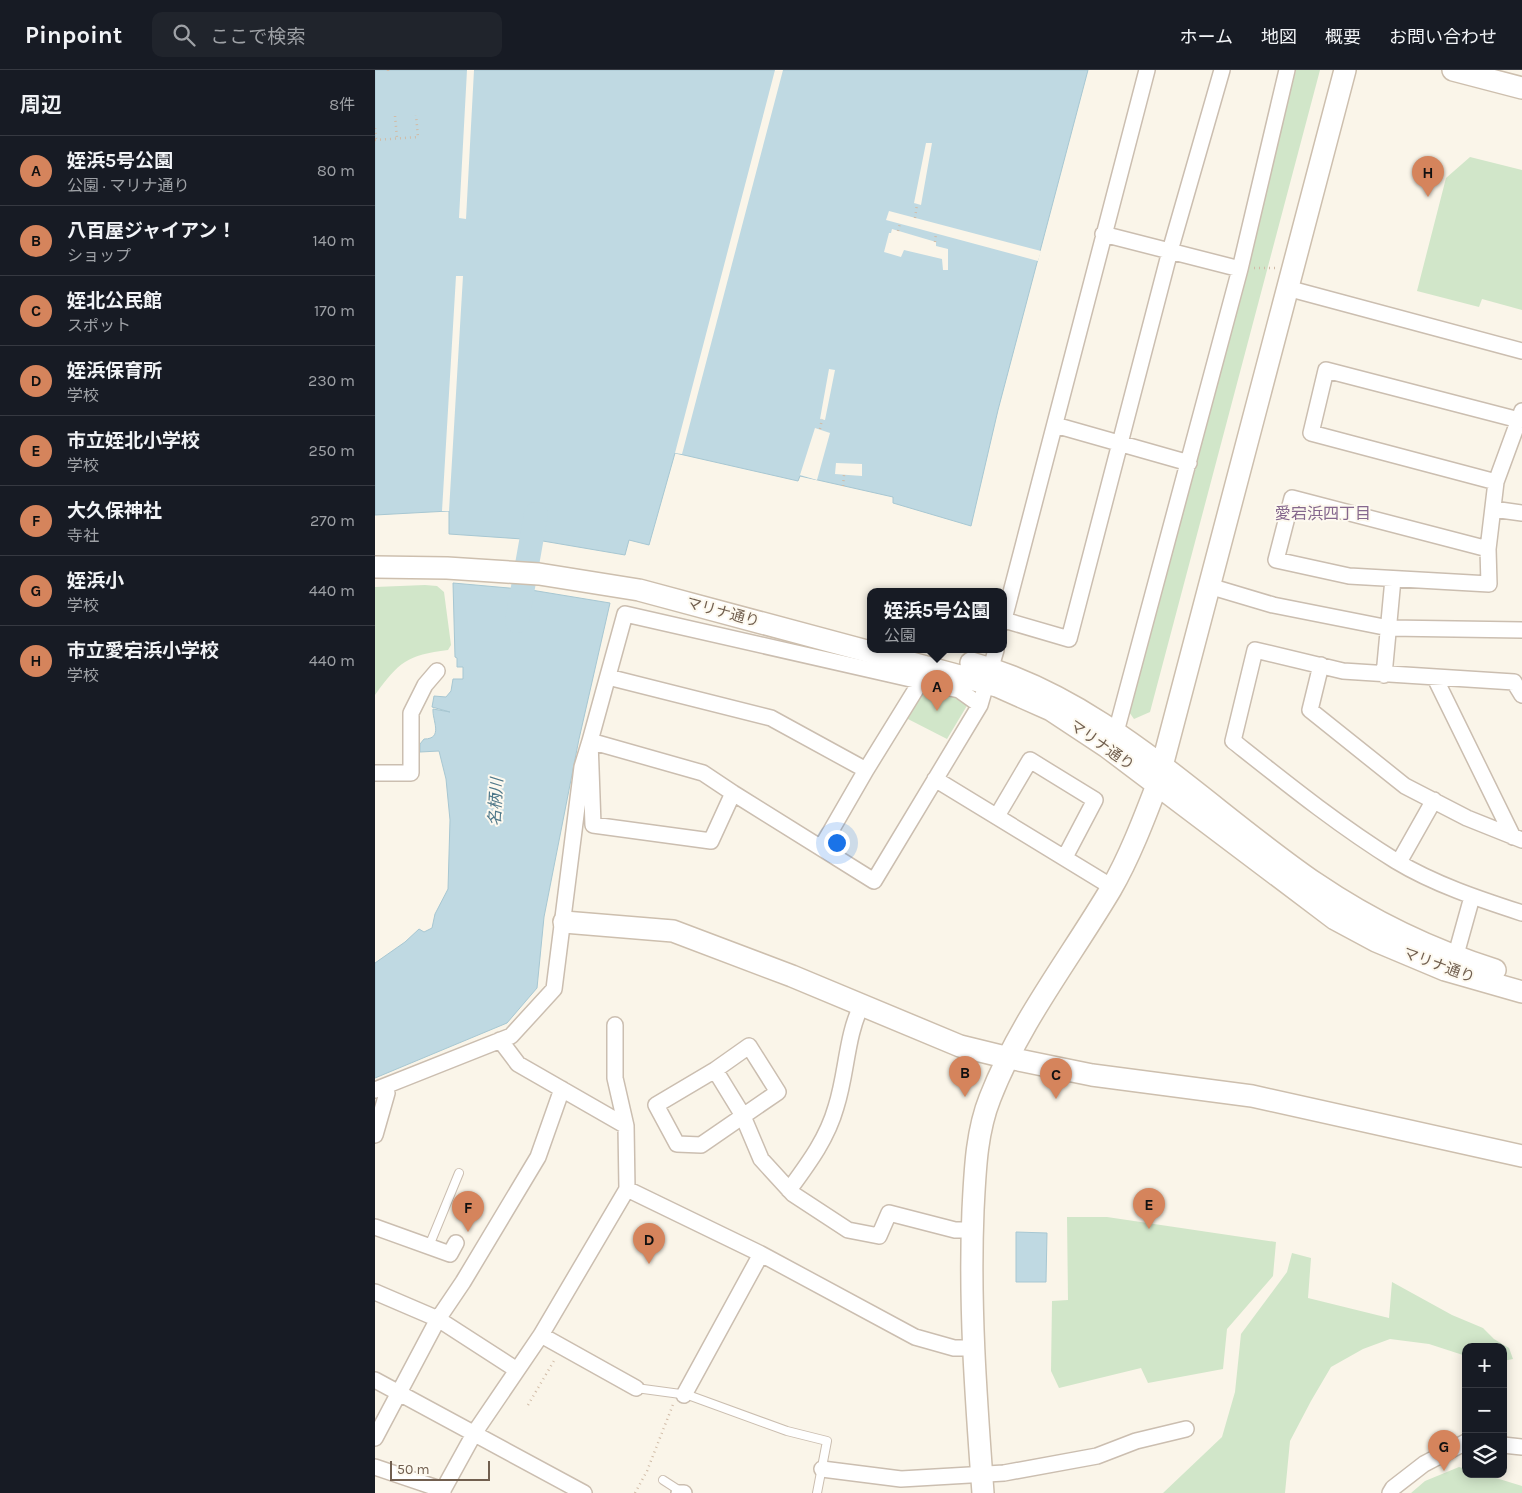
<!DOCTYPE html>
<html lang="ja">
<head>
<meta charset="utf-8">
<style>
	:root { --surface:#171b24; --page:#20242c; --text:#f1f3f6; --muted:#9ea1a6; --line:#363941; --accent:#d5845c }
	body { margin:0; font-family:Karla,"Noto Sans JP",sans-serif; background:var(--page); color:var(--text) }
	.controls { position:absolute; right:15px; bottom:15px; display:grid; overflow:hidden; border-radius:10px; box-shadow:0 2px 12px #0003 }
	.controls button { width:45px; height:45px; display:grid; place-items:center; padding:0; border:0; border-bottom:1px solid var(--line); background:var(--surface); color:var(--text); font:25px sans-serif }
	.scale { position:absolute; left:15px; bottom:12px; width:100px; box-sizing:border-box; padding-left:5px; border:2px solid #715f4f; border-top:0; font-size:14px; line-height:18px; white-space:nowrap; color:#715f4f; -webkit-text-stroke:4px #fdf9ef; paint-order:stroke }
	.you { position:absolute; left:461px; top:772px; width:18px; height:18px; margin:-12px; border:4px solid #fff; border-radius:50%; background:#1a73e8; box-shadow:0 0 0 8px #1a73e833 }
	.badge { display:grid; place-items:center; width:32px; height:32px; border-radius:50%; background:var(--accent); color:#111; font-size:16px; font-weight:700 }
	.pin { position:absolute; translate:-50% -41px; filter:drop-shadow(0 1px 2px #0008) }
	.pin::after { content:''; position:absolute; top:26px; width:18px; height:15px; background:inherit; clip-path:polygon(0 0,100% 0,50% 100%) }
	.popup { position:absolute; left:492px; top:518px; width:140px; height:65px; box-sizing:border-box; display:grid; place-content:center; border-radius:10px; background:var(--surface); filter:drop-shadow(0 1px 4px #0005); font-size:16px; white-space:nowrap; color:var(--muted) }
	.popup b { font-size:19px; color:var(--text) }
	.popup::after { content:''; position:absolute; left:50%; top:100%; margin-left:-10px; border:10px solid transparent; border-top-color:var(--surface) }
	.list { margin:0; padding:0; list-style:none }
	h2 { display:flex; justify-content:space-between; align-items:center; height:65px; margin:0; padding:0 20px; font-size:21px }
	h2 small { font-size:16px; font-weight:400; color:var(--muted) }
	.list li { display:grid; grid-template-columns:32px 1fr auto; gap:15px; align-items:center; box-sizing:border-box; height:70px; padding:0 20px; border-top:1px solid var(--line) }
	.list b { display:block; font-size:19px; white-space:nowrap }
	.list p { margin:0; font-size:16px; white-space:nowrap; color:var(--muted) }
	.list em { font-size:16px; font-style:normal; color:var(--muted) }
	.icon { flex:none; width:28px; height:28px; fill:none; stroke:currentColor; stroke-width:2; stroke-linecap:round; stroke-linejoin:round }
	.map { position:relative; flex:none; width:1147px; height:1423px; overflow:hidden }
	header { display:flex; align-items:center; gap:30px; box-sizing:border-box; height:70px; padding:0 25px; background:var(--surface); border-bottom:1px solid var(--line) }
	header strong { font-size:24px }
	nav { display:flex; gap:28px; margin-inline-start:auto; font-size:18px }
	.search { width:350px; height:45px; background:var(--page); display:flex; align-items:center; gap:12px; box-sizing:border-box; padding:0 18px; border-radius:10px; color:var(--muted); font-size:19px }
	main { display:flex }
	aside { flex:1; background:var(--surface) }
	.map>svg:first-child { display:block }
	.green { fill:#d1e6c9 }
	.water { fill:#bfd9e2; stroke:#a7c7d2 }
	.pier { fill:#faf5e9 }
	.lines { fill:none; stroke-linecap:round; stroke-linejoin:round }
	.river { stroke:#bfd9e2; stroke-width:24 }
	.lane-casing { stroke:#cbbeb0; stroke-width:10 }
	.street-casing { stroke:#cbbeb0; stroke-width:18 }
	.secondary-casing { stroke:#cdbfae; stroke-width:24 }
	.path { stroke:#d1bca7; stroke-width:2.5; stroke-dasharray:1 4; stroke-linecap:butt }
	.lane { stroke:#fff; stroke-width:8 }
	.street { stroke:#fff; stroke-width:15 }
	.secondary { stroke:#fff; stroke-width:21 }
	.labels { text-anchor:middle; stroke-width:4; stroke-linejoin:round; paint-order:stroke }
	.street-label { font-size:15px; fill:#715f4f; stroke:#fdf9ef }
	.neighbourhood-label { font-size:16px; fill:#85678d; stroke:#fdf9ef }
	.water-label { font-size:16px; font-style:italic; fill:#4f7889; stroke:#fdf9ef }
</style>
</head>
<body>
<header>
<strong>Pinpoint</strong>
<div class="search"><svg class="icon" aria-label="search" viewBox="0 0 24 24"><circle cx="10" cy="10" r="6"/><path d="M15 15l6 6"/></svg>ここで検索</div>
<nav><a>ホーム</a><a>地図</a><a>概要</a><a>お問い合わせ</a></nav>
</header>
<main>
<aside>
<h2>周辺<small>8件</small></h2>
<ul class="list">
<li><span class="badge">A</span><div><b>姪浜5号公園</b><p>公園 · マリナ通り</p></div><em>80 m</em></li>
<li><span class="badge">B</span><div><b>八百屋ジャイアン！</b><p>ショップ</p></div><em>140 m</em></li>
<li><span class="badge">C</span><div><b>姪北公民館</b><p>スポット</p></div><em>170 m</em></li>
<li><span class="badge">D</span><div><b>姪浜保育所</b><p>学校</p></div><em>230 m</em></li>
<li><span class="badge">E</span><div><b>市立姪北小学校</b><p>学校</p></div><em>250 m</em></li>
<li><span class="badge">F</span><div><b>大久保神社</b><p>寺社</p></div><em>270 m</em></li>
<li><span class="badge">G</span><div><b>姪浜小</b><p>学校</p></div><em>440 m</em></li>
<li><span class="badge">H</span><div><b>市立愛宕浜小学校</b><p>学校</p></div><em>440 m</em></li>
</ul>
</aside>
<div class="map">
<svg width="1147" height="1423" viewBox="0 0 1147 1423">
	<rect width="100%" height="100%" fill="#faf5e9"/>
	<!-- green -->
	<path class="green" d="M 921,0 L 945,0 L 775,642 L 759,649 L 754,642 Z
		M 1095,87 L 1147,100 L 1147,240 L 1107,229 L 1104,237 L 1042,221 L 1071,108 Z
		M 50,515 L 62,516 L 69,522 L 76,575 L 73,580 C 32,585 24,592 0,625 L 0,517 Z
		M 551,616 L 587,625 L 593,634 L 572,669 L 531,648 Z
		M 692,1147 L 732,1147 L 901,1172 L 898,1206 L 852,1259 L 848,1299 L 773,1313 L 766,1298 L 684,1318 L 676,1301 L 677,1231 L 693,1230 Z
		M 917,1183 L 936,1188 L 933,1228 L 1014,1248 L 1017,1212 L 1077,1245 L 1108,1258 L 1119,1269 L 1134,1278 L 1138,1289 L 1128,1291 L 1128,1277 L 1091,1277 L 1091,1286 L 1054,1274 L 1015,1269 L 988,1279 L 956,1297 L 936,1331 L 915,1371 L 910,1423 L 788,1423 L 847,1367 L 860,1322 L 866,1264 L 912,1202 Z
		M 1084,1397 L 1091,1399 L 1091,1404 L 1108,1404 L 1147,1416 L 1147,1423 L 1036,1423 L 1050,1411 Z"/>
	<!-- water -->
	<path class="water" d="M 0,0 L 713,0 L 623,340 L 596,456 L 518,433 L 518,427 L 425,406 L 423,411 L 300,383 L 274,475 L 254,470 L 250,485 L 162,470 L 74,464 L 74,441 L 0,445 Z
		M 78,513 L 156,520 L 235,533 L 204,669 L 169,847 L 162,918 L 132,953 L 0,1008 L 0,893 L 30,872 L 44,859 L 49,862 L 57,858 L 60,844 L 73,819 L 75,750 L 71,709 L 64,681 L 45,682 L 45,674 L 49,669 C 69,669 57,650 58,639 L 75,642 L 57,637 L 59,626 L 71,627 L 76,621 L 78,609 L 88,609 L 88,597 L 82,597 L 82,588 L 80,587 Z
		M 641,1162 L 672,1163 L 671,1212 L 641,1212 Z"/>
	<!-- pier -->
	<path class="pier" d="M 92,0 L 99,0 L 91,149 L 84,148 Z
		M 400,0 L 408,0 L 307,384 L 300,383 Z
		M 551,73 L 557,73 L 546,135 L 539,133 Z
		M 514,141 L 666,181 L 663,191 L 511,150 Z
		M 517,159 L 561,172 L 561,176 L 573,179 L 573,200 L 568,200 L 567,189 L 529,180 L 526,187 L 509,182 L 514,163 L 516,163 Z
		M 81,206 L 88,206 L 74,441 L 67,441 Z
		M 454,299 L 460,300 L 450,350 L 445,349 Z
		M 440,358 L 455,363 L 442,410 L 425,405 Z
		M 461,393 L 487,394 L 487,406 L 460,404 Z"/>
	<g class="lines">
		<!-- river -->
		<path class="river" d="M 142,551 L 161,444"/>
		<defs>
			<path id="lane" d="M 54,1176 L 84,1103
				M 261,1318 L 313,1325 L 412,1361 L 452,1371 L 442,1423
				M 288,1410 L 305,1421"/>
			<path id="street" d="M 728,164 L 865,199
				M 912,218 L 1147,281
				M 680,355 L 814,393
				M 1121,412 L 936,363 L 951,300 L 1144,350
				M 917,428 L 1113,479 L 1114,514 L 974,506 L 901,490 Z
				M 1118,439 L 1147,443
				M 1113,479 L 1121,412 L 1147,341
				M 834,516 L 898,535 L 1014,558 L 1147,560
				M 629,550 L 694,569 L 795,181 L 847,0
				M 628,553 L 772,0
				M 946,595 L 935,640 L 1030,716 L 1092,748 L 1147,770
				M 1009,605 L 1018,509
				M 233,607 L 396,648 L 491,700 L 546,611
				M 1060,608 L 1138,767
				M 1147,625 L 1139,612 L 968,601 L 880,580 L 858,671 C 911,713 963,755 1021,791 C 1059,814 1104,829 1147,843
				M 605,635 L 584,620 L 250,544 L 215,671 L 218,755 L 336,771 L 358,723 L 499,811 L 605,635 L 621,580
				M 741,662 L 865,199 L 912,0
				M 0,703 L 36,703 L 36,643 L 50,615 L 62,601
				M 560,709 L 737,817
				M 622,746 L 655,690 L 720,730 L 690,787
				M 446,778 L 491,700
				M 1024,792 L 1059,730
				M 1075,894 L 1080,888 L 1097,827
				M 240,955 L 240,1008 L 251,1056
				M 374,976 L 403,1022 L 326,1075 L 302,1074 L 281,1035 L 340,1000 Z
				M 340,1000 L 367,1044 L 386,1089 L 418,1124 L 473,1160 L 504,1166 L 514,1143 L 580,1160 L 597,1160
				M 0,1020 L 136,966 L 179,919 L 207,697 L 215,671 L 328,703 L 358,723
				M 0,1065 L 12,1023 L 8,1017
				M 252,1119 L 386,1184
				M 414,1120 C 433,1094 452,1069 461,1037 C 472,1003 471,966 487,934
				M 0,1157 L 75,1184 L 81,1173
				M 0,1222 L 63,1249 L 142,1300
				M 166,1265 L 261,1318
				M 0,1310 L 209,1423
				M 309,1325 L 386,1184 L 540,1267 L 579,1278 L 597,1278
				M 0,1368 L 63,1249 L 88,1212 L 163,1087 L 187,1019
				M 1128,1375 L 1147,1377
				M 0,1397 L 68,1420
				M 447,1399 L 526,1409 L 629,1403 L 722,1386 L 761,1371 L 811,1359
				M 68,1423 L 68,1420 L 100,1362 L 166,1265 L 252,1119 L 251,1056 L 143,994 L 125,970
				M 304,1423 L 309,1423
				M 1015,1423 L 1018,1418 L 1049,1394 L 1091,1372"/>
			<path id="secondary" d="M 1078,0 L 1147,18
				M 0,497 L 72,498 L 164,504 L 264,520 L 622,616 L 676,640 L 732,677 L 960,849 L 1001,871 L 1070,900 L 1147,922
				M 596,593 C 730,629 829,737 940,813 C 996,851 1056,880 1120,900
				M 189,852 L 298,861 L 417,906 L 585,976 L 634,988 L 717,1005 L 877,1026 L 1147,1086
				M 608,1423 C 601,1328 594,1235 598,1140 C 600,1103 601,1063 615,1028 C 644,953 695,888 736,819 C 754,788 769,749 782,715 L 970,0"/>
		</defs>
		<!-- lane casing -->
		<use href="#lane" class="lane-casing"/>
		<!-- street casing -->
		<use href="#street" class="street-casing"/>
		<!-- secondary casing -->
		<use href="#secondary" class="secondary-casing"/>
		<!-- path -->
		<path class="path" d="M 13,0 L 13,1
			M 20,46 L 22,68
			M 0,58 L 1,69
			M 0,70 L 43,67 L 41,45
			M 540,148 L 542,134
			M 523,161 L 525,153
			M 560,172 L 561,163
			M 879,198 L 901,198
			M 445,359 L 447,349
			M 468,416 L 469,405
			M 153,1335 L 180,1289
			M 260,1423 L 272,1401 L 299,1332"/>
		<!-- lane -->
		<use href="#lane" class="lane"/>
		<!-- street -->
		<use href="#street" class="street"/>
		<!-- secondary -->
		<use href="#secondary" class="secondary"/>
	</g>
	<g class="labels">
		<!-- street labels -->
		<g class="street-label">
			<text transform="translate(348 542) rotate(15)" y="5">マリナ通り</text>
			<text transform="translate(727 675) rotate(35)" y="5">マリナ通り</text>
			<text transform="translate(1064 895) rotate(20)" y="5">マリナ通り</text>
		</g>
		<!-- neighbourhood labels -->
		<g class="neighbourhood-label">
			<text x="948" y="449">愛宕浜四丁目</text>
		</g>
		<!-- water labels -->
		<g class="water-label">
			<text transform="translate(120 732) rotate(-87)" y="6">名柄川</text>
		</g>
	</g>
</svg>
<div class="controls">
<button>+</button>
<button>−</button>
<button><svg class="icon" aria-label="layers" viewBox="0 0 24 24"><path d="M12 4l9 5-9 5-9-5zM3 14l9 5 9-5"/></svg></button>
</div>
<div class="scale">50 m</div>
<div class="you"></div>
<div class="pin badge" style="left:562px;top:641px">A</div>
<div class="popup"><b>姪浜5号公園</b>公園</div>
<div class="pin badge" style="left:590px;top:1027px">B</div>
<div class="pin badge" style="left:681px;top:1029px">C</div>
<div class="pin badge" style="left:274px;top:1194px">D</div>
<div class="pin badge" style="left:774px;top:1159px">E</div>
<div class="pin badge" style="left:93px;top:1162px">F</div>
<div class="pin badge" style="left:1069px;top:1401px">G</div>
<div class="pin badge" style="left:1053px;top:127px">H</div>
</div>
</main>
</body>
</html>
